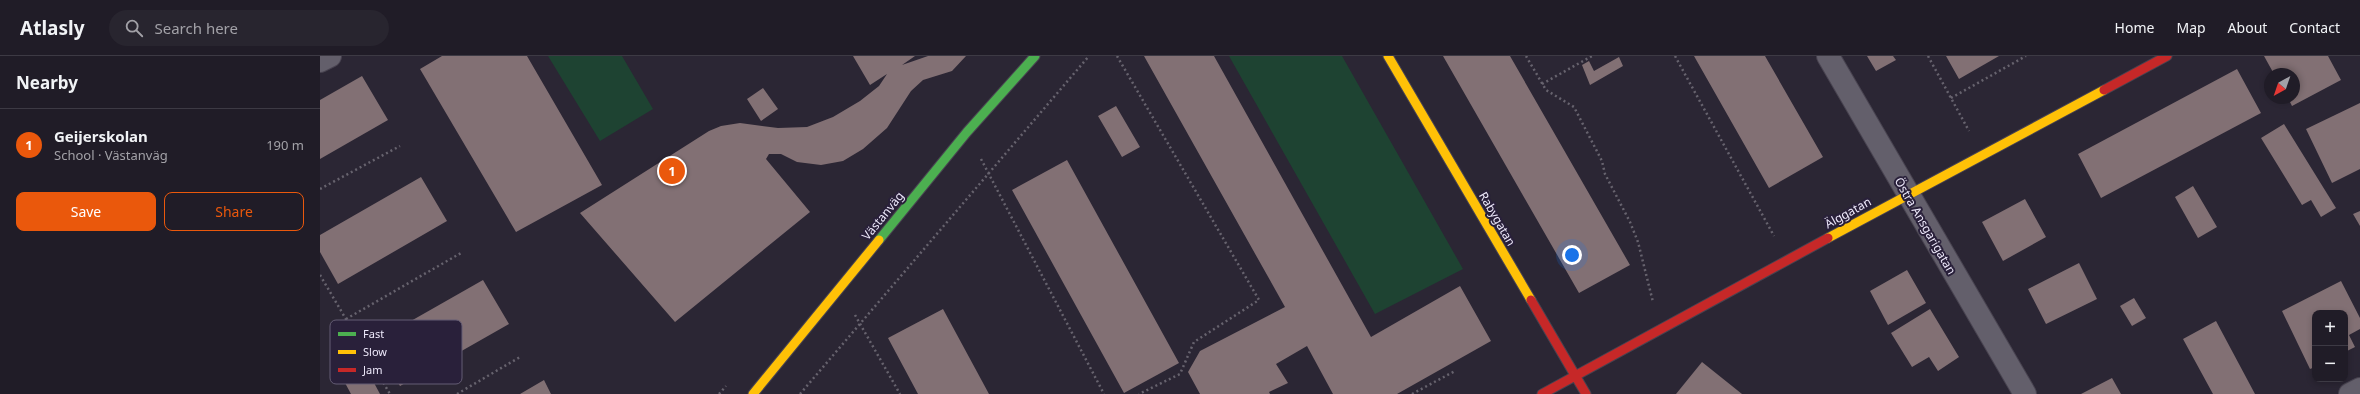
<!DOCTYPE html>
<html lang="en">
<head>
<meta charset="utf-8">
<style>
	:root { --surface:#201c27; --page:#28252f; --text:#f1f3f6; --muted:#a2a1a7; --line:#3d3a44; --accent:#ea580c }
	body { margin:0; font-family:"Noto Sans",sans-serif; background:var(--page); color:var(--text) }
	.controls { position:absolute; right:12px; bottom:12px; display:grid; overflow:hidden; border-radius:8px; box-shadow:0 2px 6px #0003 }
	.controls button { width:36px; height:36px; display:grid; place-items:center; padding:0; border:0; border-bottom:1px solid var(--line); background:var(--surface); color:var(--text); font:20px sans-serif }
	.compass { position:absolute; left:1944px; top:12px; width:36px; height:36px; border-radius:50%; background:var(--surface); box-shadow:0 2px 6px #0003; rotate:220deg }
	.you { position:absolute; left:1252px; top:199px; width:14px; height:14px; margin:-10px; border:3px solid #fff; border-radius:50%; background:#1a73e8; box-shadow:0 0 0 6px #1a73e833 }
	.badge { display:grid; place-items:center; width:26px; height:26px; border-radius:50%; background:var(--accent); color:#fff; font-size:13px; font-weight:700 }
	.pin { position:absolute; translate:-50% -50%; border:2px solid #fff; box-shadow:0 1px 4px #0006 }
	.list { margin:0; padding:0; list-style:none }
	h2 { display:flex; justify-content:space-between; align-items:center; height:52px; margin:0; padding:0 16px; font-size:17px }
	h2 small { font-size:13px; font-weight:400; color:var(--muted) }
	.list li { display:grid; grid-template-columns:26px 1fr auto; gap:12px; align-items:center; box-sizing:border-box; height:72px; padding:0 16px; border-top:1px solid var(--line) }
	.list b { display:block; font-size:15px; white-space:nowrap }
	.list p { margin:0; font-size:13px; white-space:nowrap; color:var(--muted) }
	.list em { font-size:13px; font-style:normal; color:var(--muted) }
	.actions { display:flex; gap:8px; padding:12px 16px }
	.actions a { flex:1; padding:9px 0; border:1px solid var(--accent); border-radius:8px; text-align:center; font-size:14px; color:var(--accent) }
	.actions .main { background:var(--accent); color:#fff }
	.icon { flex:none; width:22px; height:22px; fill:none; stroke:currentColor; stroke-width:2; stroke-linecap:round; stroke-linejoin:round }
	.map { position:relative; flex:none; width:2040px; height:338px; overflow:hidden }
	header { display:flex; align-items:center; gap:24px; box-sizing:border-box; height:56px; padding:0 20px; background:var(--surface); border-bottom:1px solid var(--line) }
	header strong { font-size:19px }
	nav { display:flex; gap:22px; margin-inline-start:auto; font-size:14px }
	.search { width:280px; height:36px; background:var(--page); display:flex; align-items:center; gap:10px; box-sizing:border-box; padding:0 14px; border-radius:22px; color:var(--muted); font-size:15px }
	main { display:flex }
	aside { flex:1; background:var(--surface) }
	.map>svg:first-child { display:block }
	.green { fill:#1e4332 }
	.building { fill:#827074 }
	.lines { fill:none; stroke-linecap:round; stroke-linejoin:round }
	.street-casing { stroke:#484350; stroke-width:24 }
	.fast-casing { stroke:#484350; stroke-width:11 }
	.slow-casing { stroke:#484350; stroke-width:11 }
	.jam-casing { stroke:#484350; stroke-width:11 }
	.path { stroke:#67636e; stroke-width:2.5; stroke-dasharray:2 3; stroke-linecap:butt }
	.street { stroke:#635f6b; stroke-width:22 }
	.fast { stroke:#4caf50; stroke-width:9 }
	.slow { stroke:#ffc107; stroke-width:9 }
	.jam { stroke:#c62828; stroke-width:9 }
	.labels { text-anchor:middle; stroke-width:4; stroke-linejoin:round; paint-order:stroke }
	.street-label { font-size:12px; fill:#eee9fb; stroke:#29203a }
	.key { fill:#29203a; stroke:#645c74; stroke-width:1 }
	.key-label { font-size:11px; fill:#eee9fb }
</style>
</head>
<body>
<header>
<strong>Atlasly</strong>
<div class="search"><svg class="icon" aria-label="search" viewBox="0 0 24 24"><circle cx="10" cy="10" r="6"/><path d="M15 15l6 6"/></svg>Search here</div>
<nav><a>Home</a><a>Map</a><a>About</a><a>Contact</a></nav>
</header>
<main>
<aside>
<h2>Nearby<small></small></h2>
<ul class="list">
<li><span class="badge">1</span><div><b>Geijerskolan</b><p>School · Västanväg</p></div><em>190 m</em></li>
</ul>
<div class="actions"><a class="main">Save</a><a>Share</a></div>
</aside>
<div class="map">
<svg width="2040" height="338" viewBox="0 0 2040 338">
	<rect width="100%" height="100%" fill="#2b2634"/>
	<!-- green -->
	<path class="green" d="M 228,0 L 302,0 L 333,53 L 280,85 Z
		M 909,0 L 1022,0 L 1143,213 L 1055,258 Z"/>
	<!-- building -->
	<path class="building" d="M 122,0 L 207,0 L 282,129 L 196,176 L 100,13 Z
		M 533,0 L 595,0 L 582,9 L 608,0 L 646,0 L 632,15 L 603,24 L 591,35 L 567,72 L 543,93 L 523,105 L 501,109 L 477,106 L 461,98 L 449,98 L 446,103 L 490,156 L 355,266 L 260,157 L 389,75 L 401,70 L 420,67 L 458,72 L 487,71 L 513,61 L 540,45 L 559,30 L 567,18 L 550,29 Z
		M 824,0 L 894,0 L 1051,281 L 1140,230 L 1171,285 L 1077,338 L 1013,338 L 987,290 L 956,308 L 968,327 L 949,336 L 950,338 L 880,338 L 868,316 L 880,295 L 965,251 Z
		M 1123,0 L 1190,0 L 1310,209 L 1259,237 Z
		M 1374,0 L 1445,0 L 1503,101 L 1449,132 Z
		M 1547,0 L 1573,0 L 1576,4 L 1556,15 Z
		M 1626,0 L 1679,0 L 1639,23 Z
		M 1944,0 L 2008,0 L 2021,24 L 1972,50 L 1968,42 L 1974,42 L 1974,18 L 1954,18 Z
		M 1299,1 L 1303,10 L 1270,29 L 1262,9 L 1269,5 L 1274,15 Z
		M 1917,13 L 1941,57 L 1781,142 L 1758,98 Z
		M 42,20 L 68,64 L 0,103 L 0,44 Z
		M 443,32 L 458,53 L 441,65 L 427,43 Z
		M 2040,47 L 2040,113 L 2012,127 L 1986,73 Z
		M 796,50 L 820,91 L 802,101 L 778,60 Z
		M 1964,68 L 2016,152 L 2001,161 L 1991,144 L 1982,149 L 1941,82 Z
		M 747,104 L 859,307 L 804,337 L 692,134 Z
		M 101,121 L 127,165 L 18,228 L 0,196 L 0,179 Z
		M 1873,130 L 1897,171 L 1878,182 L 1855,141 Z
		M 1705,143 L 1726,181 L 1683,205 L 1662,166 Z
		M 2040,155 L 2040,170 L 2033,158 Z
		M 1759,207 L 1777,243 L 1726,268 L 1708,233 Z
		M 1587,214 L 1606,247 L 1568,269 L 1550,235 Z
		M 163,224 L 189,268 L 80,330 L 54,286 Z
		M 2021,225 L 2040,262 L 2040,273 L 2029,279 L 2035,291 L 2025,296 L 2025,257 L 1995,257 L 1995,311 L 1990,313 L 1962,255 Z
		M 1814,242 L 1826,262 L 1812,270 L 1800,250 Z
		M 623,253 L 669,338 L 598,338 L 568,282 Z
		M 1610,253 L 1639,301 L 1618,315 L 1609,301 L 1592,311 L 1571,277 Z
		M 1896,265 L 1935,338 L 1893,338 L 1863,283 Z
		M 39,299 L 60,338 L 31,338 L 17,312 Z
		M 1382,306 L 1422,338 L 1356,338 Z
		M 1792,322 L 1801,338 L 1761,338 Z
		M 224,324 L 231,338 L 200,338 Z"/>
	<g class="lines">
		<defs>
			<path id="street" d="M 1508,0 L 1705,338
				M 0,5 L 10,0
				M 2030,338 L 2040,333"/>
			<path id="fast" d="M 559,184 L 647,76 L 715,0"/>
			<path id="slow" d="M 1068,0 L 1211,244
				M 1508,182 L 1784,34
				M 433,338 L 559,184"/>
			<path id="jam" d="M 1784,34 L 1847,0
				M 1211,244 L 1266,338
				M 1222,338 L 1508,182"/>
		</defs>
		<!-- street casing -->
		<use href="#street" class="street-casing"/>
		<!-- fast casing -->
		<use href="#fast" class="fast-casing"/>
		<!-- slow casing -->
		<use href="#slow" class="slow-casing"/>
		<!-- jam casing -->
		<use href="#jam" class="jam-casing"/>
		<!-- path -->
		<path class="path" d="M 797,0 L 939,244 L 874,286 L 860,318 L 819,338
			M 1206,0 L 1226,34 L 1254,51 L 1282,105 L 1285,118 L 1310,166 L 1318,186 L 1333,246
			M 1355,0 L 1454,180
			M 1608,0 L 1649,75
			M 1222,28 L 1272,0
			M 1631,42 L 1706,0
			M 661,103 L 784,338
			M 0,133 L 80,90
			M 0,219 L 70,338
			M 535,259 L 580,338
			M 26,263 L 141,197
			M 137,338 L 200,301
			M 399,338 L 406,330
			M 480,338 L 769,0
			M 1092,338 L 1135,315"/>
		<!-- street -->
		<use href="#street" class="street"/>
		<!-- fast -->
		<use href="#fast" class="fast"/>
		<!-- slow -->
		<use href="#slow" class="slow"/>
		<!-- jam -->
		<use href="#jam" class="jam"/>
	</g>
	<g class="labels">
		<!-- street labels -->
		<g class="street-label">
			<text transform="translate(1528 157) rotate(-29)" y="4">Älggatan</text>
			<text transform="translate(563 160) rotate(-51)" y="4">Västanväg</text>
			<text transform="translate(1177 163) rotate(60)" y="4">Rabygatan</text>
			<text transform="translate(1605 170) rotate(60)" y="4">Östra Ansgarigatan</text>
		</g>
	</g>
	<!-- legend -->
	<rect x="10" y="264" width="132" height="64" rx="6" class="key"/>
	<rect x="18" y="276" width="18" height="4" fill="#4caf50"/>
	<rect x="18" y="294" width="18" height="4" fill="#ffc107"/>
	<rect x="18" y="312" width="18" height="4" fill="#c62828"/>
	<g class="key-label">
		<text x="43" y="282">Fast</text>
		<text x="43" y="300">Slow</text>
		<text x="43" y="318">Jam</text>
	</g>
</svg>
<div class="controls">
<button>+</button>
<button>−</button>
</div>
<svg class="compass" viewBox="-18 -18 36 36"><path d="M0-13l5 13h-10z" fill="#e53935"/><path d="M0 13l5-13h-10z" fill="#a2a1a7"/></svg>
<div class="you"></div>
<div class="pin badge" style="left:352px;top:115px">1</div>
</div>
</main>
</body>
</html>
